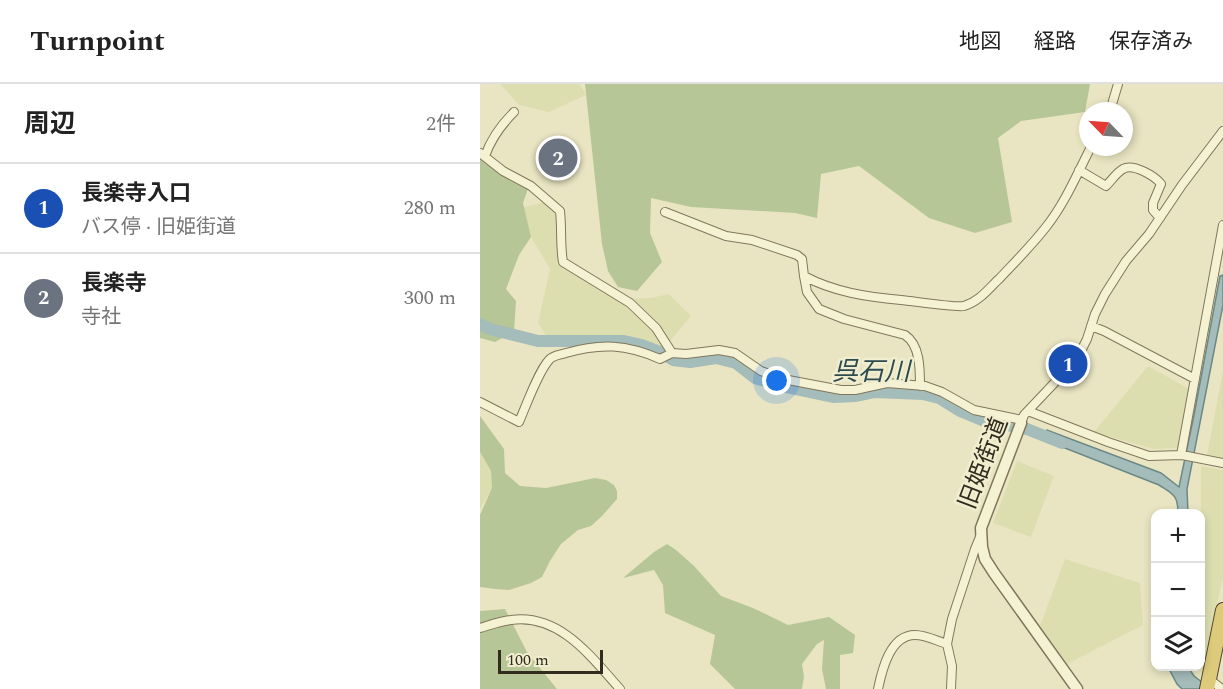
<!DOCTYPE html>
<html lang="ja">
<head>
<meta charset="utf-8">
<style>
	:root { --surface:#fff; --page:#f6f6f6; --text:#222; --muted:#767676; --line:#e0e0e0; --accent:#8a4231 }
	body { margin:0; font-family:Spectral,"Noto Sans JP",serif; background:var(--page); color:var(--text) }
	.controls { position:absolute; right:18px; bottom:18px; display:grid; overflow:hidden; border-radius:12px; box-shadow:0 3px 9px #0003 }
	.controls button { width:54px; height:54px; display:grid; place-items:center; padding:0; border:0; border-bottom:2px solid var(--line); background:var(--surface); color:var(--text); font:30px sans-serif }
	.compass { position:absolute; left:599px; top:18px; width:54px; height:54px; border-radius:50%; background:var(--surface); box-shadow:0 3px 9px #0003; rotate:295deg }
	.scale { position:absolute; left:18px; bottom:15px; width:105px; box-sizing:border-box; padding-left:6px; border:3px solid #322c1e; border-top:0; font-size:16px; line-height:21px; white-space:nowrap; color:#322c1e; -webkit-text-stroke:4px #f1eed0; paint-order:stroke }
	.you { position:absolute; left:297px; top:297px; width:21px; height:21px; margin:-15px; border:4px solid #fff; border-radius:50%; background:#1a73e8; box-shadow:0 0 0 9px #1a73e833 }
	.badge { display:grid; place-items:center; width:39px; height:39px; border-radius:50%; background:var(--accent); color:#fff; font-size:20px; font-weight:700 }
	.pin { position:absolute; translate:-50% -50%; border:3px solid #fff; box-shadow:0 2px 6px #0006 }
	.list { margin:0; padding:0; list-style:none }
	h2 { display:flex; justify-content:space-between; align-items:center; height:78px; margin:0; padding:0 24px; font-size:26px }
	h2 small { font-size:20px; font-weight:400; color:var(--muted) }
	.list li { display:grid; grid-template-columns:39px 1fr auto; gap:18px; align-items:center; box-sizing:border-box; height:90px; padding:0 24px; border-top:2px solid var(--line) }
	.list b { display:block; font-size:22px; white-space:nowrap }
	.list p { margin:0; font-size:20px; white-space:nowrap; color:var(--muted) }
	.list em { font-size:20px; font-style:normal; color:var(--muted) }
	.icon { flex:none; width:33px; height:33px; fill:none; stroke:currentColor; stroke-width:2; stroke-linecap:round; stroke-linejoin:round }
	.map { position:relative; flex:none; width:743px; height:605px; overflow:hidden }
	header { display:flex; align-items:center; gap:36px; box-sizing:border-box; height:84px; padding:0 30px; background:var(--surface); border-bottom:2px solid var(--line) }
	header strong { font-size:28px }
	nav { display:flex; gap:33px; margin-inline-start:auto; font-size:21px }
	main { display:flex }
	aside { flex:1; background:var(--surface) }
	.map>svg:first-child { display:block }
	.farmland { fill:#dcdeb0 }
	.green { fill:#b7c697 }
	.water { fill:#a4bcba; stroke:#6c8987; stroke-width:1.5 }
	.lines { fill:none; stroke-linecap:round; stroke-linejoin:round }
	.river { stroke:#a4bcba; stroke-width:12 }
	.minor-casing { stroke:#81775b; stroke-width:10 }
	.tertiary-casing { stroke:#81775b; stroke-width:13 }
	.trunk-casing { stroke:#4f442f; stroke-width:16 }
	.minor { stroke:#f5f2d4; stroke-width:8 }
	.tertiary { stroke:#f5f2d4; stroke-width:10 }
	.trunk { stroke:#ddcb7b; stroke-width:14 }
	.labels { text-anchor:middle; stroke-width:5; stroke-linejoin:round; paint-order:stroke }
	.street-label { font-size:24px; fill:#322c1e; stroke:#f1eed0 }
	.water-label { font-size:26px; font-style:italic; fill:#2e4c50; stroke:#f1eed0 }
</style>
</head>
<body>
<header>
<strong>Turnpoint</strong>
<nav><a>地図</a><a>経路</a><a>保存済み</a></nav>
</header>
<main>
<aside>
<h2>周辺<small>2件</small></h2>
<ul class="list">
<li><span class="badge" style="background:#1a4fb4">1</span><div><b>長楽寺入口</b><p>バス停 · 旧姫街道</p></div><em>280 m</em></li>
<li><span class="badge" style="background:#6b7280">2</span><div><b>長楽寺</b><p>寺社</p></div><em>300 m</em></li>
</ul>
</aside>
<div class="map">
<svg width="743" height="605" viewBox="0 0 743 605">
	<rect width="100%" height="100%" fill="#e9e5c2"/>
	<!-- farmland -->
	<path class="farmland" d="M 20,0 L 100,0 L 106,11 L 69,28 L 39,21 Z
		M 65,118 L 80,127 L 83,183 L 130,207 L 143,215 L 171,214 L 189,210 L 211,232 L 181,268 L 144,252 L 67,253 L 58,239 L 70,185 L 51,153 L 41,124 Z
		M 668,282 L 709,305 L 700,364 L 673,365 L 614,348 Z
		M 743,287 L 743,375 L 727,371 Z
		M 0,368 L 11,387 L 12,405 L 0,425 Z
		M 537,377 L 574,392 L 551,453 L 513,439 Z
		M 721,382 L 743,386 L 743,493 L 723,585 L 720,581 Z
		M 585,475 L 660,499 L 663,541 L 587,580 L 560,542 Z"/>
	<!-- green -->
	<path class="green" d="M 105,0 L 610,0 L 605,28 L 541,37 L 518,54 L 532,138 L 495,149 L 449,134 L 379,82 L 341,90 L 337,134 L 315,129 L 211,123 L 171,114 L 170,149 L 182,178 L 157,207 L 138,203 L 128,187 L 122,160 Z
		M 0,69 L 50,99 L 43,119 L 51,153 L 39,171 L 26,205 L 36,217 L 34,248 L 15,258 L 0,254 Z
		M 0,332 L 24,365 L 25,389 L 40,402 L 66,404 L 115,394 L 126,396 L 134,401 L 137,407 L 137,415 L 122,432 L 111,442 L 98,446 L 81,460 L 70,477 L 62,493 L 51,499 L 29,506 L 15,505 L 0,503 L 0,431 L 12,404 L 11,387 L 0,368 Z
		M 187,460 L 196,466 L 214,482 L 241,512 L 273,524 L 308,541 L 349,533 L 375,551 L 373,569 L 360,571 L 360,605 L 346,605 L 342,585 L 344,556 L 337,560 L 322,580 L 324,593 L 322,605 L 255,605 L 230,580 L 235,551 L 185,529 L 183,501 L 174,486 L 143,494 L 174,468 Z
		M 25,525 L 47,568 L 77,605 L 0,605 L 0,527 Z"/>
	<!-- water -->
	<path class="water" d="M 743,191 L 743,221 L 707,405 L 708,429 L 698,429 C 698,411 693,410 679,401 L 567,357 L 567,346 L 681,389 L 699,403 L 714,331 L 740,192 Z
		M 688,583 L 708,583 L 714,592 L 731,605 L 702,605 L 697,600 Z"/>
	<g class="lines">
		<!-- river -->
		<path class="river" d="M 0,240 L 10,245 L 58,257 L 144,257 L 162,261 L 180,268 L 193,276 L 210,278 L 236,274 L 256,279 L 275,294 L 301,302 L 353,313 L 376,312 L 395,308 L 443,310 L 459,314 L 480,327 L 502,336 L 547,345 L 582,359"/>
		<defs>
			<path id="minor" d="M 630,27 L 638,0
				M 0,69 L 23,87 L 51,102 L 80,127 C 82,144 80,161 83,178 L 150,219 L 176,244 L 192,269
				M 5,72 C 11,55 21,41 34,28
				M 599,86 L 626,102 C 631,97 637,88 643,85 C 653,79 675,92 681,100 L 673,119 L 673,126 L 680,134
				M 185,128 L 246,152 L 272,156 L 317,171 L 322,175 L 324,192
				M 611,242 L 624,247 L 715,295
				M 440,302 C 440,284 440,261 425,251 L 364,235 L 339,225 L 327,208 L 324,192 C 354,208 387,213 421,216 C 433,217 476,224 484,222 C 500,217 509,204 520,194 C 536,177 552,161 566,143 C 585,119 597,90 611,63
				M 0,318 L 39,338 C 46,322 58,288 69,276 C 73,271 80,271 86,269 C 121,259 146,260 180,275 L 192,269 L 206,270 L 239,266 L 255,269 L 281,287 L 303,295 L 361,306 L 375,306 L 407,299 L 445,302 L 462,308 L 494,326 L 542,336
				M 548,327 L 628,358 L 669,372 L 702,371 L 743,379
				M 541,339 L 544,331 L 597,275 L 607,255 L 615,230 L 625,210 L 646,177 L 669,150 L 702,101 L 743,47
				M 701,371 L 743,141
				M 0,544 C 10,541 21,537 31,536 C 80,529 112,574 140,605
				M 729,595 L 742,605
				M 398,605 C 402,586 410,551 435,551 C 446,551 457,557 467,560
				M 471,605 L 472,582 L 467,560 L 472,535 L 495,465 L 500,453"/>
			<path id="tertiary" d="M 541,339 L 501,444 L 502,463 L 505,475 L 514,489 L 597,605"/>
			<path id="trunk" d="M 727,605 L 743,526"/>
		</defs>
		<!-- minor casing -->
		<use href="#minor" class="minor-casing"/>
		<!-- tertiary casing -->
		<use href="#tertiary" class="tertiary-casing"/>
		<!-- trunk casing -->
		<use href="#trunk" class="trunk-casing"/>
		<!-- minor -->
		<use href="#minor" class="minor"/>
		<!-- tertiary -->
		<use href="#tertiary" class="tertiary"/>
		<!-- trunk -->
		<use href="#trunk" class="trunk"/>
	</g>
	<g class="labels">
		<!-- street labels -->
		<g class="street-label">
			<text transform="translate(503 379) rotate(-69)" y="8">旧姫街道</text>
		</g>
		<!-- water labels -->
		<g class="water-label">
			<text x="391" y="296">呉石川</text>
		</g>
	</g>
</svg>
<div class="controls">
<button>+</button>
<button>−</button>
<button><svg class="icon" aria-label="layers" viewBox="0 0 24 24"><path d="M12 4l9 5-9 5-9-5zM3 14l9 5 9-5"/></svg></button>
</div>
<svg class="compass" viewBox="-18 -18 36 36"><path d="M0-13l5 13h-10z" fill="#e53935"/><path d="M0 13l5-13h-10z" fill="#767676"/></svg>
<div class="scale">100 m</div>
<div class="you"></div>
<div class="pin badge" style="left:588px;top:280px;background:#1a4fb4">1</div>
<div class="pin badge" style="left:78px;top:74px;background:#6b7280">2</div>
</div>
</main>
</body>
</html>
